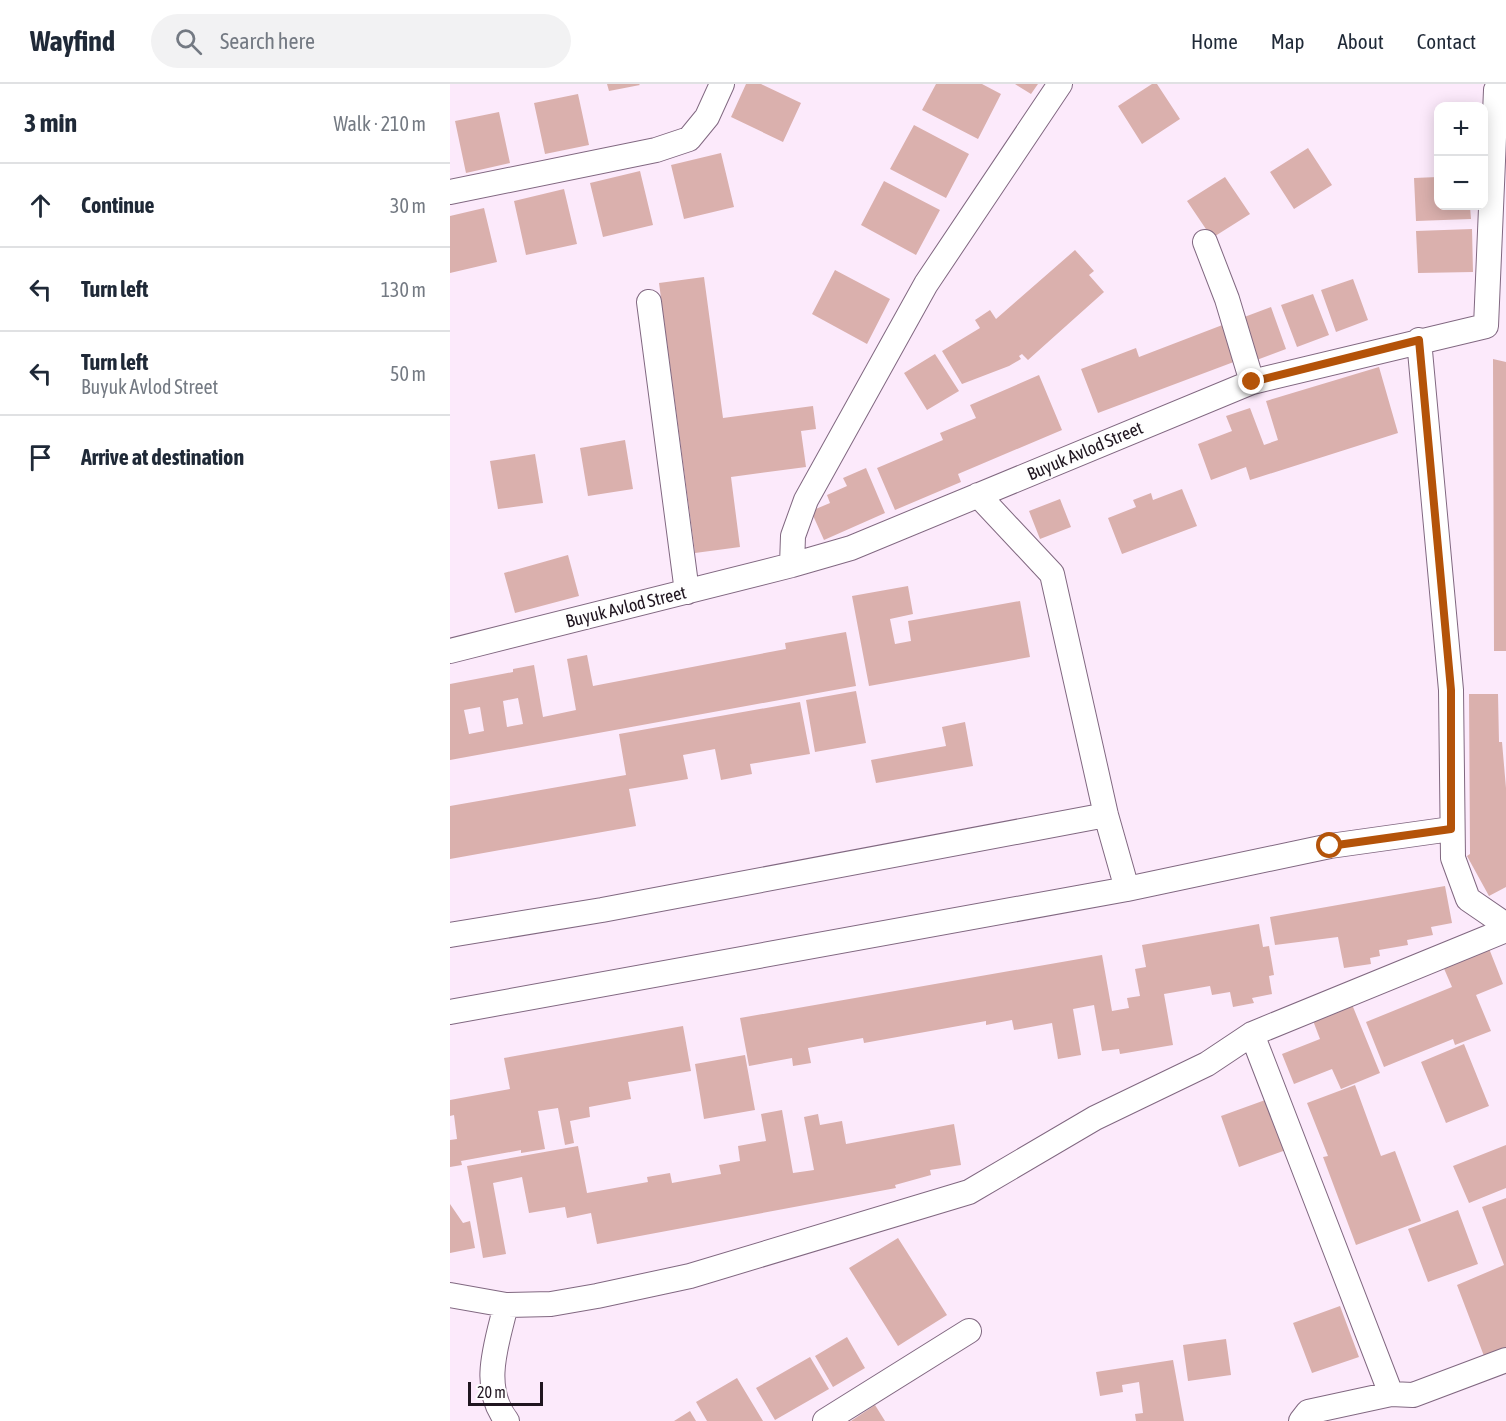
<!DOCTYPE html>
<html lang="en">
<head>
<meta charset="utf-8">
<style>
	:root { --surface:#fff; --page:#f2f2f3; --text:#1f2937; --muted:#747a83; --line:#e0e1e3 }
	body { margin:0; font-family:"Asap Condensed",sans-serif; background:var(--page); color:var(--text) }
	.controls { position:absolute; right:18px; top:18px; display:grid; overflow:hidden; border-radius:12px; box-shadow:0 3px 15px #0003 }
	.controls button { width:54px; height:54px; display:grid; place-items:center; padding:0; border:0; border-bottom:2px solid var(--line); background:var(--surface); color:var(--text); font:30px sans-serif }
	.scale { position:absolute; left:18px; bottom:15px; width:75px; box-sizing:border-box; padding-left:6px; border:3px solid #1f151f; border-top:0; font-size:16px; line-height:21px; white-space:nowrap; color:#1f151f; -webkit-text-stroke:4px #fefefe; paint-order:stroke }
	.stop { position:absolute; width:18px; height:18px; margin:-14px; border:4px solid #b45309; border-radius:50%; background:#fff }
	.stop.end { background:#b45309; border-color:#fff; box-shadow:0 2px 6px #0008 }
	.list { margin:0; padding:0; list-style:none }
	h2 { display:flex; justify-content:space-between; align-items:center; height:78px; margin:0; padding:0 24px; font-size:26px }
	h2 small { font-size:20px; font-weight:400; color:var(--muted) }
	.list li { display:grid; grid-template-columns:39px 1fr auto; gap:18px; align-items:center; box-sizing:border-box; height:84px; padding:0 24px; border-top:2px solid var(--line) }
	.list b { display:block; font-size:22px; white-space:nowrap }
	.list p { margin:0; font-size:20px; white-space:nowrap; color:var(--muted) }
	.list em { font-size:20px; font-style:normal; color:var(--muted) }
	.icon { flex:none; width:33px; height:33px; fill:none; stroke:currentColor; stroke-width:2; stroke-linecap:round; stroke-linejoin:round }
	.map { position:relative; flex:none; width:1056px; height:1337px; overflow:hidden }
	header { display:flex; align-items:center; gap:36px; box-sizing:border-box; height:84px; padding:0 30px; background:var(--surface); border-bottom:2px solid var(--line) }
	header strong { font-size:28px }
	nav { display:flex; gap:33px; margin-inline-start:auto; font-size:21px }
	.search { width:420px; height:54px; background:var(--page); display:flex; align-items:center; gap:15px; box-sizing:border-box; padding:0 21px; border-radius:33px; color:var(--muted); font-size:22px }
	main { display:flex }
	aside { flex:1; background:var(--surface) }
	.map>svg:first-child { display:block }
	.building { fill:#dab0ad; fill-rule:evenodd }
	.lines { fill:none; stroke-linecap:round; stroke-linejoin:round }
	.minor-casing { stroke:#816881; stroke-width:26 }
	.minor { stroke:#fff; stroke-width:24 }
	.route { stroke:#b45309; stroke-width:8 }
	.labels { text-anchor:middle; stroke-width:4.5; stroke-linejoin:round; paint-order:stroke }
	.street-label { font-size:18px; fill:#1f151f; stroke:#fefefe }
</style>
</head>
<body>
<header>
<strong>Wayfind</strong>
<div class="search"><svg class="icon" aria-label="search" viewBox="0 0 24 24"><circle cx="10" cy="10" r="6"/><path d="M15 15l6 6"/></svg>Search here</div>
<nav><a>Home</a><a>Map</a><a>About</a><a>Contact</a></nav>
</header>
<main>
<aside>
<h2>3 min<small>Walk · 210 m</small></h2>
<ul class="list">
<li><svg class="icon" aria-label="ahead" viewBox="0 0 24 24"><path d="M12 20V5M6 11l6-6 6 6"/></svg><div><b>Continue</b></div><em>30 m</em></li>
<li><svg class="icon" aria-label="left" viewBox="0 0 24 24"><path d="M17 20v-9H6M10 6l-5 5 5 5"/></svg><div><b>Turn left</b></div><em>130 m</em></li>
<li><svg class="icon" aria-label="left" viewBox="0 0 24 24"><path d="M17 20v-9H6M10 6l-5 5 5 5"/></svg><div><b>Turn left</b><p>Buyuk Avlod Street</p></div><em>50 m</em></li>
<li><svg class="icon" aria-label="arrive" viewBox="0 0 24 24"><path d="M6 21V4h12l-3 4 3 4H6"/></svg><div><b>Arrive at destination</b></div></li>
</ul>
</aside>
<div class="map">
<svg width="1056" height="1337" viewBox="0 0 1056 1337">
	<rect width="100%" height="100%" fill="#fceafb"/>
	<!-- building -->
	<path class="building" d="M 157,0 L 189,0 L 190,1 L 159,7 Z
		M 296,0 L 311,0 L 351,19 L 333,58 L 281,33 Z
		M 486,0 L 532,0 L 551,10 L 528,55 L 472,26 Z
		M 565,0 L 588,0 L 581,10 Z
		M 702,0 L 707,0 L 730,35 L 692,60 L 668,22 Z
		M 128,10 L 139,61 L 95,70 L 84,19 Z
		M 49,28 L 60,79 L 16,89 L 5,37 Z
		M 464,41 L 519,70 L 496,114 L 440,85 Z
		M 858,64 L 882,101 L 844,125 L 820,88 Z
		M 271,69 L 284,123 L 234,135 L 221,81 Z
		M 190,87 L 203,141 L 153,153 L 140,99 Z
		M 775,93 L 800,130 L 762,154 L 737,117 Z
		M 988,93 L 988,122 L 1020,122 L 1021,135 L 966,137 L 964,94 Z
		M 434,97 L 490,126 L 466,171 L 411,141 Z
		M 114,105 L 127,160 L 76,171 L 64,117 Z
		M 34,124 L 47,178 L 0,189 L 0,132 Z
		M 1022,145 L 1023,188 L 968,189 L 966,147 Z
		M 625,166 L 644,187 L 639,191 L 654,208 L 578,276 L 572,270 L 569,272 L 571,275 L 559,282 L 512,300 L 492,267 L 530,244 L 525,236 L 540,226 L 546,235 Z
		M 385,186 L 440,215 L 417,260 L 362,230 Z
		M 254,193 L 273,334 L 363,322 L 366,345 L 351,347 L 356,383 L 281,393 L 290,463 L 245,469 L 209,199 Z
		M 903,195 L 918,236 L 886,248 L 871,206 Z
		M 863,210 L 879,251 L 847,263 L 831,221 Z
		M 821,223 L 836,265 L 804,277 L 789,235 Z
		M 775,240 L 789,276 L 648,329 L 631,285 L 686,264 L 689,273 Z
		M 485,270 L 509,307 L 477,326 L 454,289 Z
		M 1043,275 L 1056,278 L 1056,567 L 1044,567 Z
		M 929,283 L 948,349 L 800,396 L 796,383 L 761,396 L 748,360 L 782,347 L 776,332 L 800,324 L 814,361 L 828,356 L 816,317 Z
		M 589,291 L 612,346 L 508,390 L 511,398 L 445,426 L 427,384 L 493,356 L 490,349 L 526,334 L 520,321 Z
		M 175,356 L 183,405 L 138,412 L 130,364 Z
		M 85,370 L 93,419 L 48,425 L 40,377 Z
		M 416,384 L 435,429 L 374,456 L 361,427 L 380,419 L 377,411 L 397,402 L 393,394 Z
		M 732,405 L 747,442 L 672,470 L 658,434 L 686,423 L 683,416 L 701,409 L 703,416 Z
		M 610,415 L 621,443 L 590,455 L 579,427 Z
		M 118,471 L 129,512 L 65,529 L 54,489 Z
		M 458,502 L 463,530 L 440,535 L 445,560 L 461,557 L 458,537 L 570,517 L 580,573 L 419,602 L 402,512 Z
		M 396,548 L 406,602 L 0,676 L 0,600 L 63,588 L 63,585 L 84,581 L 93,633 L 126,626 L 117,575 L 137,571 L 143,602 L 336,565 L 335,559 ZM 68,614 L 73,640 L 57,643 L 53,617 ZM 30,623 L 34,647 L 19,650 L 14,626 Z
		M 406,607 L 416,659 L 365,668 L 356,616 Z
		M 1019,610 L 1048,610 L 1049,658 L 1052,658 L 1056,704 L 1056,803 L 1039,812 L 1017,772 L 1020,770 Z
		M 350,618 L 360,670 L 300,680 L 302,690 L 271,696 L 265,665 L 233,671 L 238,695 L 179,705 L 186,742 L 0,775 L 0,722 L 176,691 L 169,650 Z
		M 515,638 L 523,682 L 426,699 L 421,676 L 496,662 L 492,643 Z
		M 995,802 L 1002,839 L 981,843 L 983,851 L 957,856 L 958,861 L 929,866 L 930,872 L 920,874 L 921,880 L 894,884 L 888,853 L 825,861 L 820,833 Z
		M 809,840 L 813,863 L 819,862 L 824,891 L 819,892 L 822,910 L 802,914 L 804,919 L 783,923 L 780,908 L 762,911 L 760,902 L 714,910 L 723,961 L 670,970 L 669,965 L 652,967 L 644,921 L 623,925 L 631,971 L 608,975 L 602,939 L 564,946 L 562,936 L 536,941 L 536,937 L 414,959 L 413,954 L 358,964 L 361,979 L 343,982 L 342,974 L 299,982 L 290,934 L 652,871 L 662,927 L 679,924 L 677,914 L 690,912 L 685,885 L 696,883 L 692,861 Z
		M 1038,862 L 1053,900 L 1026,911 L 1041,947 L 1005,961 L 1003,955 L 934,983 L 916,938 L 1002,903 L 992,880 Z
		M 901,918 L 930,989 L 891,1005 L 882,985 L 844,1000 L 832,970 L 870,955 L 862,934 Z
		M 233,942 L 241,987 L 178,998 L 181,1015 L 139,1023 L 140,1033 L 120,1037 L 124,1059 L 115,1061 L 108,1024 L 88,1027 L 95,1065 L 71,1069 L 71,1066 L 11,1077 L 12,1081 L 0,1083 L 0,1056 L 7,1055 L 4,1031 L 0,1032 L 0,1016 L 60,1005 L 54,974 Z
		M 1014,960 L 1039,1022 L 996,1039 L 971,978 Z
		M 295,971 L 305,1026 L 254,1035 L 245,980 Z
		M 905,1001 L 931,1072 L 945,1067 L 971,1137 L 906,1161 L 873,1073 L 878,1072 L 857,1019 Z
		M 818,1015 L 836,1066 L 789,1083 L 771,1032 Z
		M 332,1026 L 343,1089 L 364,1086 L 354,1033 L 368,1030 L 370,1041 L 392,1037 L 396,1060 L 504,1040 L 511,1081 L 480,1086 L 481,1091 L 445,1101 L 446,1104 L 147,1160 L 141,1129 L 117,1134 L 115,1123 L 79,1129 L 72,1093 L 43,1099 L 56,1170 L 33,1174 L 17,1082 L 128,1062 L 137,1109 L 198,1098 L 197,1093 L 220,1089 L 222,1099 L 271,1090 L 269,1081 L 290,1077 L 288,1062 L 316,1057 L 311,1030 Z
		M 1056,1061 L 1056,1104 L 1019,1119 L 1003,1082 Z
		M 1056,1114 L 1056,1264 L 1034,1272 L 1007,1201 L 1054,1181 L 1032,1123 Z
		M 0,1120 L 13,1139 L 20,1137 L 25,1164 L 0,1169 Z
		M 1008,1126 L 1028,1180 L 978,1198 L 958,1145 Z
		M 448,1154 L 497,1231 L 448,1262 L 399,1184 Z
		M 890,1222 L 909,1273 L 862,1289 L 843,1239 Z
		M 397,1253 L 415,1284 L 383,1303 L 365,1272 Z
		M 776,1255 L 781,1291 L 738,1297 L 733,1261 Z
		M 360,1273 L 379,1305 L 325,1336 L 306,1304 Z
		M 723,1276 L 734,1337 L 686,1337 L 685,1330 L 693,1329 L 689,1298 L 672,1301 L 673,1308 L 650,1312 L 646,1288 Z
		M 287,1294 L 313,1337 L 257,1337 L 246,1318 Z
		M 425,1321 L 435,1337 L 401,1337 Z
		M 240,1327 L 246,1337 L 224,1337 Z"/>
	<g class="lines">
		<defs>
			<path id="minor" d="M 0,108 L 206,66 L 239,55 L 257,33 L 272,0
				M 755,158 L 777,215 L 802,298
				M 199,218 L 237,508
				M 969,256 L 1001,606 L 1003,774 L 1018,815 L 1056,841
				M 528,411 L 602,490 L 656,731 L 677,805 L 880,762 L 1001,745
				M 342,481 L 343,452 L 356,416 L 476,200 L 610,0
				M 0,567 L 342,481 L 401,464 L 802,298 L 1036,242 L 1046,6 L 1056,6
				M 0,851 L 152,826 L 656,731
				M 0,928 L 677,805
				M 802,950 L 941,1310
				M 0,1211 L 56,1221 L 101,1220 L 147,1212 L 240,1192 L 519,1108 L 645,1034 L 757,980 L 802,950 L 1056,846
				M 56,1221 C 47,1259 30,1303 57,1337
				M 375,1337 L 519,1247
				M 851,1337 L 858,1328 L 941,1310 L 963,1311 L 1056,1276"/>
		</defs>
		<!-- minor casing -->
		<use href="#minor" class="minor-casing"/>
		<!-- minor -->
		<use href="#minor" class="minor"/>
	</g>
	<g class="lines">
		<!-- route -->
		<path class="route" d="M 802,298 L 969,256 L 1001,606 L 1001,745 L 880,762"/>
	</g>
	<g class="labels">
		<!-- street labels -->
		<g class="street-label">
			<text transform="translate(635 367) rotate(-23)" y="6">Buyuk Avlod Street</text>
			<text transform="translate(176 523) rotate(-14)" y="6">Buyuk Avlod Street</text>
		</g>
	</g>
</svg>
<div class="controls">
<button>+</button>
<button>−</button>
</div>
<div class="scale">20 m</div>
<div class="stop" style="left:880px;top:762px"></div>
<div class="stop end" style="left:802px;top:298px"></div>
</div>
</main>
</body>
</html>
